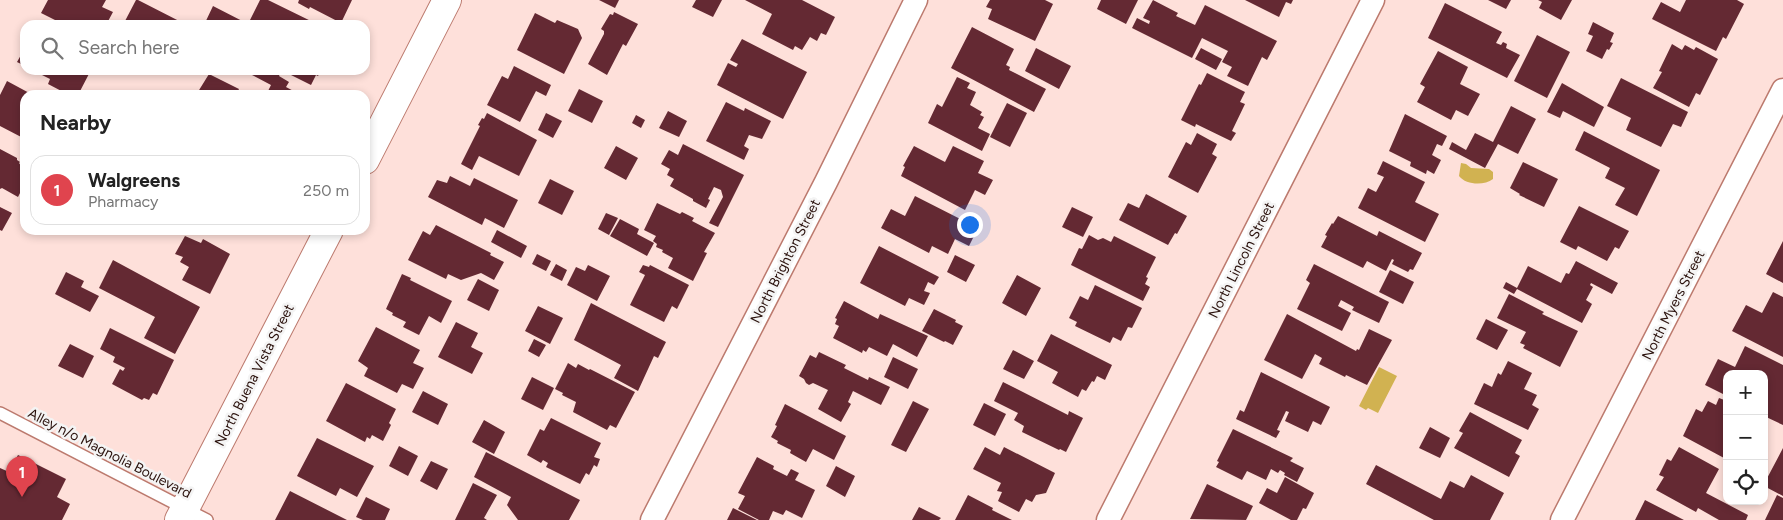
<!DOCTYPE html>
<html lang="en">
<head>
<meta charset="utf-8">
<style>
	:root { --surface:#fff; --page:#f6f6f6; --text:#222; --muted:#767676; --line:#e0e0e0; --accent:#14606d }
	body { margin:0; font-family:Figtree,sans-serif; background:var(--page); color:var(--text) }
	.controls { position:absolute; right:15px; bottom:15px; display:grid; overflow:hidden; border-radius:10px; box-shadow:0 2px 8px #0003 }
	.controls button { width:45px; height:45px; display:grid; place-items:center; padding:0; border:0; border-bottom:1px solid var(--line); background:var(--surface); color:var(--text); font:25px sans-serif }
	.you { position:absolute; left:969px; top:224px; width:18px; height:18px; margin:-12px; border:4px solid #fff; border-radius:50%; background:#1a73e8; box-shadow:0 0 0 8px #1a73e833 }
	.badge { display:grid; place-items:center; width:32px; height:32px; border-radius:50%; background:var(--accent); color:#fff; font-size:16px; font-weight:700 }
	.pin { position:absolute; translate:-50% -41px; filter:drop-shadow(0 1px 2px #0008) }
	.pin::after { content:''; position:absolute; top:26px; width:18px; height:15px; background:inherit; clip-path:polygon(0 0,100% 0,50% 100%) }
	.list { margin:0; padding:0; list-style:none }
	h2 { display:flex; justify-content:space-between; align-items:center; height:65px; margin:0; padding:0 20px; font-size:21px }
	h2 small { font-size:16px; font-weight:400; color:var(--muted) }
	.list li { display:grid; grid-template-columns:32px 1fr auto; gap:15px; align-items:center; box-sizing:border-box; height:70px; margin:0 10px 10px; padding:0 10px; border:1px solid var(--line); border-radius:15px }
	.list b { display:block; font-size:19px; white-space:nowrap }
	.list p { margin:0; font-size:16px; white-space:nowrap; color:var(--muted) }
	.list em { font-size:16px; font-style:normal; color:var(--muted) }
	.icon { flex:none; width:28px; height:28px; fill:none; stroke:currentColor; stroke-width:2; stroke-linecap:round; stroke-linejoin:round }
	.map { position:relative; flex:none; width:1783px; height:520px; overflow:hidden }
	.search { position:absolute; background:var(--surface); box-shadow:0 2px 8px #0003; left:20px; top:20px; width:350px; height:55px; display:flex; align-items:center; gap:12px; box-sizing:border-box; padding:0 18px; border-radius:15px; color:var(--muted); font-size:19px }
	.panel { position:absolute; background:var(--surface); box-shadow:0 2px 8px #0003; left:20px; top:90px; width:350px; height:145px; border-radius:15px }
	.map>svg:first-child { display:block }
	.water { fill:#d1b251 }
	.building { fill:#642933 }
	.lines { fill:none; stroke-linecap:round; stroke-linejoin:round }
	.service-casing { stroke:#bc7a6e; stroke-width:14 }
	.minor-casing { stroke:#bc7a6e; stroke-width:25 }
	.secondary-casing { stroke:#bc7a6e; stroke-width:30 }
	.service { stroke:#fff; stroke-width:11 }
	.minor { stroke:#fff; stroke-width:22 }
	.secondary { stroke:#fff; stroke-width:28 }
	.labels { text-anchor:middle; stroke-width:5; stroke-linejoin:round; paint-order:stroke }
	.street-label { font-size:14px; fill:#29100b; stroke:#f4f4f4 }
</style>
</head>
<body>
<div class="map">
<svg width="1783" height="520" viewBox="0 0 1783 520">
	<rect width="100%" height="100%" fill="#fee0da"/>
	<!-- water -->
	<path class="water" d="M 1461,163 L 1466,164 L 1471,168 L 1489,169 L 1493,172 L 1493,179 C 1484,186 1466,185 1459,176 Z
		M 1379,367 L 1397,376 L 1378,413 L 1368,408 L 1366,410 L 1359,406 Z"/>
	<!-- building -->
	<path class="building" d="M 48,0 L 106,0 L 102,7 L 113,12 L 106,25 L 65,25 L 41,13 Z
		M 136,0 L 138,0 L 183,23 L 182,25 L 133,25 L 125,21 Z
		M 260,0 L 268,0 L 319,25 L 259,25 L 250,20 Z
		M 299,0 L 352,0 L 341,23 L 310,7 L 309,9 L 298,3 Z
		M 599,0 L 619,0 L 615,8 Z
		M 696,0 L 722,0 L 713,17 L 692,7 Z
		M 745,0 L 802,0 L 835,17 L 826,35 L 821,33 L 817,41 L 810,37 L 802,50 L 795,46 L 793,50 L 762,34 L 772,14 Z
		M 990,0 L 1045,0 L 1053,4 L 1035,41 L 988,19 L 992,9 L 986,7 Z
		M 1101,0 L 1138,0 L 1126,24 L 1097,9 Z
		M 1153,0 L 1178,13 L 1176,16 L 1195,25 L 1205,5 L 1277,41 L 1267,60 L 1262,57 L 1248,86 L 1227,76 L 1232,67 L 1222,62 L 1228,51 L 1202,38 L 1192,58 L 1132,28 L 1137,18 L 1149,24 L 1150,21 L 1143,18 Z
		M 1245,0 L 1293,0 L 1291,4 L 1286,2 L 1279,17 Z
		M 1488,0 L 1511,0 L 1506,9 Z
		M 1538,0 L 1572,0 L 1561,20 L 1539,8 L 1542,2 Z
		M 1686,0 L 1737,0 L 1744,4 L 1726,39 L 1723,37 L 1716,51 L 1652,19 L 1661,2 L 1680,12 Z
		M 1445,3 L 1502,32 L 1496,43 L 1501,45 L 1503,42 L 1507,44 L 1506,48 L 1520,55 L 1507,78 L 1428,38 Z
		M 213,6 L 250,25 L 204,25 Z
		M 614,12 L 638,24 L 626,46 L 623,44 L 607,75 L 588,64 L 604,34 L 604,31 L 601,29 L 610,14 L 613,15 Z
		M 535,13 L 555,23 L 557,20 L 578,29 L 582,38 L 564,74 L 517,50 Z
		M 1593,22 L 1614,33 L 1610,42 L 1613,43 L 1609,50 L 1607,49 L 1602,59 L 1586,51 L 1593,36 L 1588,34 Z
		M 972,27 L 1014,49 L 1006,65 L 1010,67 L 1009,70 L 1046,89 L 1034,112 L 951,68 Z
		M 1537,35 L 1570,52 L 1547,98 L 1514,81 Z
		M 742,39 L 807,72 L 783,119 L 717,85 L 728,63 L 736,67 L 738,64 L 730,60 Z
		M 1672,44 L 1682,50 L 1685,45 L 1694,50 L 1696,47 L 1718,59 L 1700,95 L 1696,93 L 1689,107 L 1653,88 L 1662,72 L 1659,71 Z
		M 25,48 L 25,66 L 17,62 Z
		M 1036,48 L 1071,66 L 1059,89 L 1025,71 Z
		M 1201,48 L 1222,59 L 1216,70 L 1195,59 Z
		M 1438,51 L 1468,67 L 1460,84 L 1480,94 L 1468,116 L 1456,110 L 1451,120 L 1417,102 L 1425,87 L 1420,84 Z
		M 514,66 L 551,85 L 546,96 L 536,91 L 520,122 L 487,105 L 502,76 L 508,79 Z
		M 32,70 L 91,70 L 78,95 L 69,95 L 48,84 L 50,79 Z
		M 255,70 L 273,70 L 280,74 L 279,76 L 289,82 L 286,87 L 301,95 L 266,95 L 271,85 L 252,75 Z
		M 294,70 L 321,70 L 318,76 L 316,75 L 311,85 L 291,75 Z
		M 1207,73 L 1245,92 L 1240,102 L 1245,104 L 1232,131 L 1236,133 L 1231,141 L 1196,124 L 1195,127 L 1181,120 L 1199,84 L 1201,85 Z
		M 209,74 L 239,89 L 236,95 L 196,95 Z
		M 957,77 L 970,83 L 967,88 L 976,92 L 970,105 L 982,112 L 980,115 L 984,117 L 978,128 L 990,134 L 982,151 L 928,123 L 937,104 L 942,107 Z
		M 1621,78 L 1688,112 L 1681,127 L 1673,124 L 1661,147 L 1626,130 L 1631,118 L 1607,106 Z
		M 7,81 L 33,95 L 25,95 L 25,139 L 0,126 L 0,95 Z
		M 1562,83 L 1604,107 L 1594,127 L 1563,111 L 1560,118 L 1547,112 Z
		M 579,89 L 603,101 L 592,123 L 568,111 Z
		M 726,102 L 744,111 L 745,108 L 771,121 L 762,139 L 749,135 L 744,146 L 749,149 L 744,160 L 706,141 Z
		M 1007,103 L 1027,113 L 1010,147 L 990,137 Z
		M 1511,106 L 1536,119 L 1518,154 L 1498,144 L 1485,168 L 1449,149 L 1452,142 L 1466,150 L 1475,133 L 1493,142 Z
		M 668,111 L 687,121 L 679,137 L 659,128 Z
		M 487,113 L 537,140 L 519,176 L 479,156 L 472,170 L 461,164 L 480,126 L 478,125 L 482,118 L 484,119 Z
		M 546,113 L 562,121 L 553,138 L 538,130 Z
		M 1405,114 L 1447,136 L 1442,146 L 1437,144 L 1432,155 L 1441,160 L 1434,174 L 1427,170 L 1426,174 L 1410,166 L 1411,162 L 1389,151 Z
		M 636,115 L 645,120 L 641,128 L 632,123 Z
		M 1584,131 L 1660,170 L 1637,216 L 1615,205 L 1625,188 L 1605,178 L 1610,168 L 1575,150 Z
		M 1197,133 L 1217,144 L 1212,154 L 1217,157 L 1198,193 L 1168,177 L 1186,142 L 1191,145 Z
		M 683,144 L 744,175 L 718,227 L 709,223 L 723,197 L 721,190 L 714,187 L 708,199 L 710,200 L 706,208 L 693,201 L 693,199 L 670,186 L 674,179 L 667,175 L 670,169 L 661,164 L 669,150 L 678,155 Z
		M 616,146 L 638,158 L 626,180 L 604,168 Z
		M 914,146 L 945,162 L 953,146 L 984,161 L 978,173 L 993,180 L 985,195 L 975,190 L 965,210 L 901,176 L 905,167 L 903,166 Z
		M 0,149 L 17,158 L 17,160 L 20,162 L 19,163 L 25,171 L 25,183 L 18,197 L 2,188 L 0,189 Z
		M 1383,161 L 1425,182 L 1415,202 L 1439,214 L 1425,242 L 1358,208 L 1368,188 L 1376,192 L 1384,177 L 1377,174 Z
		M 1523,162 L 1558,179 L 1544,207 L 1519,195 L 1520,194 L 1510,188 Z
		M 450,176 L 470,186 L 474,178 L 518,200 L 504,228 L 485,218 L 482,225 L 428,197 L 437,180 L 447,183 Z
		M 550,179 L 574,191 L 562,215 L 538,203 Z
		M 1146,194 L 1187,216 L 1177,234 L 1175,233 L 1168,245 L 1119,220 L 1128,203 L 1139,208 Z
		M 915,196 L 978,228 L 969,246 L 955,239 L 948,254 L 932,246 L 929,253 L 881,228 L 891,209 L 905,216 Z
		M 657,203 L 680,214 L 682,212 L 694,218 L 692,221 L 715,233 L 704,252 L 707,253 L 693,281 L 668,268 L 673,258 L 662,252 L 663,250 L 656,247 L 657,244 L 653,241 L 656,236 L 644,230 Z
		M 1579,206 L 1629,231 L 1619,249 L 1615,247 L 1607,261 L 1578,246 L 1576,250 L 1560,242 Z
		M 0,207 L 12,213 L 2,231 L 0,230 Z
		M 1072,207 L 1093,217 L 1083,237 L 1062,227 Z
		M 606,213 L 618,218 L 609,235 L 598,229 Z
		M 1338,216 L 1377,236 L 1379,231 L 1422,253 L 1413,270 L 1410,269 L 1408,272 L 1392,264 L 1394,260 L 1392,259 L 1386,271 L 1367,261 L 1363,268 L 1321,247 L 1327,236 L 1325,235 L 1332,223 L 1333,224 Z
		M 620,219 L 639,229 L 637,234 L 654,243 L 647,256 L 610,236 Z
		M 436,225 L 491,253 L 490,255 L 504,262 L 494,280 L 481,273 L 461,280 L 448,274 L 446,279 L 408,260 L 423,231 L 430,235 Z
		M 497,230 L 527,246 L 521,258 L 491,242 Z
		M 1089,235 L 1098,240 L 1103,238 L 1111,242 L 1114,236 L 1156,257 L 1146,277 L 1148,278 L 1145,284 L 1150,287 L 1143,301 L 1071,265 L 1079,248 L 1082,249 Z
		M 185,236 L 201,243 L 203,239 L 230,254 L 210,294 L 182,280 L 189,267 L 180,262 L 183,257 L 175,254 Z
		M 1783,241 L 1783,283 L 1766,274 Z
		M 879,246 L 939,277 L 934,285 L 928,282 L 924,291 L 930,293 L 924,305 L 909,298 L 905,306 L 860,283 Z
		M 537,254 L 551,261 L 546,271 L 532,264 Z
		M 955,255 L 975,265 L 966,282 L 947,272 Z
		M 113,260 L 200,307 L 175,354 L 144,338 L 155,317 L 99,288 Z
		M 1576,261 L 1618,283 L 1612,294 L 1591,283 L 1590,285 L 1593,287 L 1586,300 L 1592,304 L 1582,323 L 1517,289 L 1514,294 L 1503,288 L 1506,282 L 1517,288 L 1528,266 L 1561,283 L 1566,273 L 1569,274 Z
		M 556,264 L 567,270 L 562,281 L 550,275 Z
		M 1314,264 L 1389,302 L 1379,323 L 1352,310 L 1354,307 L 1341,300 L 1338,306 L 1351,313 L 1342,331 L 1297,309 L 1310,283 L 1306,280 Z
		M 588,265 L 610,276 L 597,301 L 567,285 L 576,267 L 585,271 Z
		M 643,265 L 649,267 L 650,265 L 689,285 L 677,309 L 672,306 L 664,322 L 630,305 L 645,275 L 639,272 Z
		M 1390,270 L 1414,282 L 1403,304 L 1379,292 Z
		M 66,272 L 84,281 L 81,287 L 99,296 L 90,312 L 55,294 Z
		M 402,274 L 411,278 L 410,280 L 452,301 L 441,323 L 429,316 L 419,335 L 403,327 L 406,322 L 392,315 L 393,313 L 386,309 Z
		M 1017,275 L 1041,288 L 1026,316 L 1002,303 Z
		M 478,279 L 499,290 L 489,311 L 467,300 Z
		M 1095,285 L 1142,308 L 1132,328 L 1128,327 L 1121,341 L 1113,337 L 1110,343 L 1075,326 L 1077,322 L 1069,318 L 1080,296 L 1088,300 Z
		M 1773,292 L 1783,297 L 1783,357 L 1732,331 L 1746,305 L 1762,313 Z
		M 1509,294 L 1544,312 L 1542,314 L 1578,331 L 1560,367 L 1523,348 L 1525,345 L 1520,343 L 1526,332 L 1497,318 Z
		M 844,301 L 878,319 L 880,314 L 928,336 L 917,357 L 893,344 L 887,356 L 869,347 L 866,352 L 863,350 L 862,353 L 833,338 L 839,326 L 835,324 L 837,319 L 835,318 Z
		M 591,303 L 666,342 L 658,358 L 654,356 L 638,391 L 614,378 L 621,365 L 574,340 Z
		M 538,306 L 563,318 L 550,344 L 525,331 Z
		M 934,309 L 956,320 L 955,322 L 963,326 L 953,345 L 945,341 L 944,342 L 922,331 Z
		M 1287,314 L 1356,351 L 1357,349 L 1359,350 L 1369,329 L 1392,340 L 1367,385 L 1346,375 L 1345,377 L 1319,364 L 1322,358 L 1315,354 L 1302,379 L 1264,360 Z
		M 1486,319 L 1508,330 L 1497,350 L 1476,339 Z
		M 456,322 L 478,333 L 471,347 L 483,353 L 472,374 L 438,357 Z
		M 376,327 L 420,350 L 413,363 L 424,368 L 413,389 L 402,384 L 397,393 L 364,376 L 368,368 L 358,361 Z
		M 110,328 L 174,360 L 157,395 L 153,393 L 149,400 L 144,398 L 142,400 L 112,384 L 120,369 L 123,371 L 125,368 L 113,362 L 115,357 L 100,349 Z
		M 1051,334 L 1112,365 L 1105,380 L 1097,376 L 1094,382 L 1092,381 L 1086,391 L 1082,389 L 1078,397 L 1052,383 L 1058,372 L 1037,361 Z
		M 534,339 L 546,345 L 539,357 L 528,351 Z
		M 70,344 L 94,356 L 83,378 L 58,366 Z
		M 1745,346 L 1783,365 L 1783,425 L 1764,416 L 1764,374 L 1727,374 L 1727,396 L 1705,385 L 1718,359 L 1735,367 Z
		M 1013,350 L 1034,361 L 1024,379 L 1003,369 Z
		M 819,352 L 846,365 L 844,368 L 868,380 L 869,377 L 890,387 L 881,405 L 853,391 L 848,402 L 851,404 L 841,422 L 818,409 L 828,390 L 813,383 L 809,385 L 806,383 L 804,379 L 799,376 L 810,355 L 816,358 Z
		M 893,357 L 918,369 L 908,389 L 884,377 Z
		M 1508,361 L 1532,373 L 1524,389 L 1537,395 L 1532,405 L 1539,409 L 1528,430 L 1474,404 L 1484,383 L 1492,387 L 1498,373 L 1501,375 Z
		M 568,363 L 576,368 L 578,364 L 589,370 L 590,369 L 635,392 L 616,428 L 610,425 L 607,430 L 573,412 L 576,402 L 562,395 L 563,393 L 555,389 Z
		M 1261,372 L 1330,407 L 1321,425 L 1313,421 L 1308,432 L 1285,421 L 1289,412 L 1286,411 L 1277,430 L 1280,431 L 1276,438 L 1236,419 L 1240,410 L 1244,412 Z
		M 532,377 L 554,388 L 543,410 L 521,399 Z
		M 1003,382 L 1068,415 L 1069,411 L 1083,418 L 1066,452 L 1060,449 L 1059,450 L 1022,432 L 1024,426 L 1014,420 L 1018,413 L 994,401 Z
		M 346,383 L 396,409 L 389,423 L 391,425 L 383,441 L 372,435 L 370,439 L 367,437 L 365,442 L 326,421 Z
		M 423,391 L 448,404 L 438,425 L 412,412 Z
		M 1719,398 L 1727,401 L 1727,455 L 1724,458 L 1683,436 L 1696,409 L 1702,412 L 1708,401 L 1716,405 Z
		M 913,401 L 929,409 L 906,452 L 891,445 Z
		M 984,403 L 1006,414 L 995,436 L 973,425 Z
		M 785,404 L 846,436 L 834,460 L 813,449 L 806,462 L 790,453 L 791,450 L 777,443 L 778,441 L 771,437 L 777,426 L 775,425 Z
		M 1470,412 L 1522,440 L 1515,453 L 1520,456 L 1509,477 L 1454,448 L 1463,433 L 1459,431 Z
		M 551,418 L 601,443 L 594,457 L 600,459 L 597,467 L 594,465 L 589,475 L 586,473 L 580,484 L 546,467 L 548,463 L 543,460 L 541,463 L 527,455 L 540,429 L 544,431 Z
		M 484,420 L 505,432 L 494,454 L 472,442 Z
		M 1430,427 L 1450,438 L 1440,458 L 1419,448 Z
		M 1233,429 L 1293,458 L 1290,461 L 1304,468 L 1297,482 L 1284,475 L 1285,473 L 1280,470 L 1278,473 L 1271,469 L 1266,480 L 1247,471 L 1242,480 L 1216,467 L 1219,462 L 1217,461 Z
		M 317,438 L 374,466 L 357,497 L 340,488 L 336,496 L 297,476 Z
		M 399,446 L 418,456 L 408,476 L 389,466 Z
		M 985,447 L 1000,455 L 1004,447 L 1055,473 L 1046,493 L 1036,495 L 1032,502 L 1026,499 L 1019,512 L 998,501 L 1002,492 L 997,491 L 1001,483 L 973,469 Z
		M 1679,447 L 1719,469 L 1706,493 L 1748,515 L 1746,520 L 1719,520 L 1698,508 L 1696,512 L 1656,490 L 1664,477 L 1659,475 L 1667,459 L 1671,461 Z
		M 1783,448 L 1783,496 L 1764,486 L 1764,484 Z
		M 486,452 L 580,500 L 569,520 L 518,520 L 507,505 L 511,497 L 474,477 Z
		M 18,455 L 66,479 L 57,497 L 70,504 L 62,520 L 0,520 L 0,468 L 9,472 Z
		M 757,457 L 774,466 L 773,469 L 787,476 L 791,469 L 799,473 L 795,480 L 815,490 L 802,518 L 786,510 L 783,515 L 773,511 L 769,520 L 759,520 L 738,509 L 745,496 L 738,493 Z
		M 431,461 L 448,469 L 437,490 L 420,481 Z
		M 1376,465 L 1441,499 L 1450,481 L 1464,488 L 1471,475 L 1504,493 L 1490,520 L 1434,520 L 1366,484 Z
		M 836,466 L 855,476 L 845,497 L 826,486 Z
		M 1285,477 L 1314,493 L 1306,509 L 1303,508 L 1297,520 L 1291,520 L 1259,503 L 1267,488 L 1277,493 Z
		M 473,483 L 497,495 L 484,518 L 487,520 L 455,520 Z
		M 1207,484 L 1253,506 L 1246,520 L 1190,519 Z
		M 290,491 L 347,520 L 275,520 Z
		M 968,495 L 993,508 L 992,510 L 1012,520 L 955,520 Z
		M 1777,495 L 1783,498 L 1783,520 L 1765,520 Z
		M 366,497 L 390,509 L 385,520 L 363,520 L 356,517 Z
		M 1645,500 L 1684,520 L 1635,520 Z
		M 919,507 L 941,518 L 939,520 L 912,520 Z
		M 733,508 L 757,520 L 727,520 Z"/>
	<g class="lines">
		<defs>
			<path id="service" d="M 0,413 L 207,520"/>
			<path id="minor" d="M 652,520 L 826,182 L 916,0
				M 1108,520 L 1373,0
				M 1562,520 L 1783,90"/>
			<path id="secondary" d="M 365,160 L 447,0
				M 179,520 L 329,230"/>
		</defs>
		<!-- service casing -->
		<use href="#service" class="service-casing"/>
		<!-- minor casing -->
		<use href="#minor" class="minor-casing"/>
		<!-- secondary casing -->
		<use href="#secondary" class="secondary-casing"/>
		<!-- service -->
		<use href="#service" class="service"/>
		<!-- minor -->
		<use href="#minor" class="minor"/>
		<!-- secondary -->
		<use href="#secondary" class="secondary"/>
	</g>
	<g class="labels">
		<!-- street labels -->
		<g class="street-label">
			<text transform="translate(1241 260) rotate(-63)" y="5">North Lincoln Street</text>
			<text transform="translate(785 261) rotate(-63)" y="5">North Brighton Street</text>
			<text transform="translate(1673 305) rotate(-63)" y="5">North Myers Street</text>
			<text transform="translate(254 375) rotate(-63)" y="5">North Buena Vista Street</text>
			<text transform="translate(110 453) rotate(27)" y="5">Alley n/o Magnolia Boulevard</text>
		</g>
	</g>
</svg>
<div class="controls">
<button>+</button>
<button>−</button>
<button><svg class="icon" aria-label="locate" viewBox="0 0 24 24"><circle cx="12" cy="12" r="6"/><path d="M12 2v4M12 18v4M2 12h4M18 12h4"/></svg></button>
</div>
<div class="you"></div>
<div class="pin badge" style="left:22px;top:497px;background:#e0444e">1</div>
<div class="search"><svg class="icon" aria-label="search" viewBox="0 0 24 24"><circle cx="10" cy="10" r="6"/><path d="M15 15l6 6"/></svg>Search here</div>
<section class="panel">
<h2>Nearby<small></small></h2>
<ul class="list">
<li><span class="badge" style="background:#e0444e">1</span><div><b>Walgreens</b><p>Pharmacy</p></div><em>250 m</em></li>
</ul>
</section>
</div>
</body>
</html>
